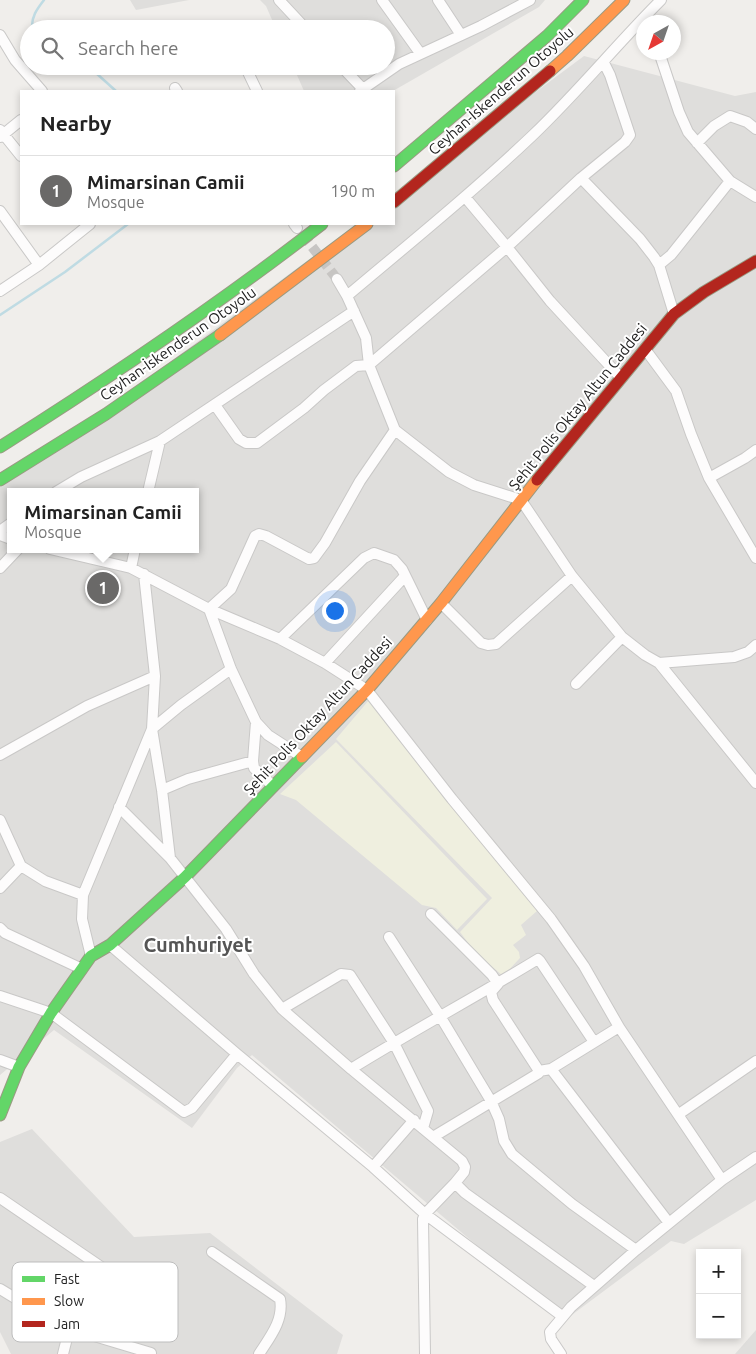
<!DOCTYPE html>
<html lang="en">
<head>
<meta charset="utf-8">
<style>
	:root { --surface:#fff; --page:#f2f2f2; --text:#222; --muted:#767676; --line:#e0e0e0; --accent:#6a6968 }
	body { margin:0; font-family:Ubuntu,sans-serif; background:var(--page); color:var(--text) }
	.controls { position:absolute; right:15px; bottom:15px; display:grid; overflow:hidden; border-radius:0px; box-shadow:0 2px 8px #0003 }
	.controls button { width:45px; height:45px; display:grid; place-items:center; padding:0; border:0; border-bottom:1px solid var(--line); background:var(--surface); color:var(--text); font:25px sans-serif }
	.compass { position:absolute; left:636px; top:15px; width:45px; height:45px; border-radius:50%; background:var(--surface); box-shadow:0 2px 8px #0003; rotate:220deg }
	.you { position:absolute; left:334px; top:610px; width:18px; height:18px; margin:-12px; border:4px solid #fff; border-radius:50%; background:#1a73e8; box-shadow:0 0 0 8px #1a73e833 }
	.badge { display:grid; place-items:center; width:32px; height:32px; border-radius:50%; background:var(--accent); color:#fff; font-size:16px; font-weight:700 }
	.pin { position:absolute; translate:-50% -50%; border:2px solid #fff; box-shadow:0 1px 5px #0006 }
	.popup { position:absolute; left:7px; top:488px; width:192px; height:65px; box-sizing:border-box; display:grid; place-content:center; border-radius:0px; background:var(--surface); filter:drop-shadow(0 1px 4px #0005); font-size:16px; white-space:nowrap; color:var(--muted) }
	.popup b { font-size:19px; color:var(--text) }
	.popup::after { content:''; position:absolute; left:50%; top:100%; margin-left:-10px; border:10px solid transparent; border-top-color:var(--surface) }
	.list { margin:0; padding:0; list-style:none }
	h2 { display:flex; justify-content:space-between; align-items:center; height:65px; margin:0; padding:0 20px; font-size:21px }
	h2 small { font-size:16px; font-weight:400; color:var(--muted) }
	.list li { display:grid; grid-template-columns:32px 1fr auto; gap:15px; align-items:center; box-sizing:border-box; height:70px; padding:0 20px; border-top:1px solid var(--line) }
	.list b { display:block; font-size:19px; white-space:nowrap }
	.list p { margin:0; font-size:16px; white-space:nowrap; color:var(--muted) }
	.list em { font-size:16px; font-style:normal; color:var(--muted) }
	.icon { flex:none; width:28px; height:28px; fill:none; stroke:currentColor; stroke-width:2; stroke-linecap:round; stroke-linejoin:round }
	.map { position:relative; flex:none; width:756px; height:1354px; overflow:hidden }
	.search { position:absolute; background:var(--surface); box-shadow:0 2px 8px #0003; left:20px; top:20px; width:375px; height:55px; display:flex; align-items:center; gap:12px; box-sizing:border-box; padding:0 18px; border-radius:28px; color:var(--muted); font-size:19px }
	.panel { position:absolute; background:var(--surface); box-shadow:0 2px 8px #0003; left:20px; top:90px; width:375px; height:135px; border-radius:0px }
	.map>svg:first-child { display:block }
	.residential { fill:#dfdedc; fill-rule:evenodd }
	.farmland { fill:#efefdf }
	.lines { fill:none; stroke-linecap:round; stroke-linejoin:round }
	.stream { stroke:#bfdbe3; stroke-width:2.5 }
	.street-tunnel { stroke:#c7c5c3; stroke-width:10; stroke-dasharray:10 5; stroke-linecap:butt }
	.street-casing { stroke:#c9c8c7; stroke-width:12 }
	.fast-casing { stroke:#999a82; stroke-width:13 }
	.slow-casing { stroke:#999a82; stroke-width:13 }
	.jam-casing { stroke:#999a82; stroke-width:13 }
	.street { stroke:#fdfcfc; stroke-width:10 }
	.fast { stroke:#63d668; stroke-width:11 }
	.slow { stroke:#ff974d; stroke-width:11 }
	.jam { stroke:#b3261e; stroke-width:11 }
	.labels { text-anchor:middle; stroke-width:4; stroke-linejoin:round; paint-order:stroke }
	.street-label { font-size:15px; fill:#222; stroke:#fff }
	.district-label { font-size:20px; font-weight:bold; fill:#555; stroke:#fff }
	.key { fill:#fff; stroke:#bdbdbd; stroke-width:1 }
	.key-label { font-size:14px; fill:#222 }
</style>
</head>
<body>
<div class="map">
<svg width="756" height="1354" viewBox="0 0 756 1354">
	<rect width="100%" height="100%" fill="#f0eeeb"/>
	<!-- residential -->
	<path class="residential" d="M 130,0 L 189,0 L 136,10 Z
		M 260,0 L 545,0 L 539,7 L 393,91 L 304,91 L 293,66 L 386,66 L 386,29 L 276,29 L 266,6 Z
		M 584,56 L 735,96 L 756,92 L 756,1200 L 684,1244 L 671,1241 L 565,1320 L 252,1055 L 237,1068 L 192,1128 L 54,1030 L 0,1075 L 0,487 L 357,224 L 394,224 L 394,197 ZM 11,492 L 196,492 L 196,549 L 11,549 Z
		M 32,1129 L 134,1237 L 210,1233 L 343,1335 L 337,1354 L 11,1354 L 0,1332 L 0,1142 Z
		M 756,1330 L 756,1354 L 735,1354 Z"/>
	<!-- farmland -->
	<path class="farmland" d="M 369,700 L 537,911 L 521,925 L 526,935 L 513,945 L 519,952 L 520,958 L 503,976 L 475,952 L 460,932 L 492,898 L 336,739 Z
		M 336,742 L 487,899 L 457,930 L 436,908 L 422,905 L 296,800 L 280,794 Z"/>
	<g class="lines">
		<!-- stream -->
		<path class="stream" d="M 32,29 C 31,17 37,9 44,0
			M 84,66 L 96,73 L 116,91
			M 0,315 L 65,272 L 128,224"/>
		<!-- street-tunnel -->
		<path class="street-tunnel" d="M 303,235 L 337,279"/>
		<defs>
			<path id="street" d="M 279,0 L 306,29
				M 382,0 L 420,53
				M 438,0 L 461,35
				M 0,35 L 15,60 L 42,91
				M 659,52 L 679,112 L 688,132 L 730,181 L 756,197
				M 245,66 L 257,91
				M 341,66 L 363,89
				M 175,88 L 177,91
				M 360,91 L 399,64 L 481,26 L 530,0
				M 0,130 L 21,156
				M 0,137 L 21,120
				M 697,143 L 714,126 L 730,116 L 747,122 L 756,129
				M 581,178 L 640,239 L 654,257 L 659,265 L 674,314
				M 465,197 L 507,247 L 550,301 L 621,378
				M 0,211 L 39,265
				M 294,224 L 297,228
				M 659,265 L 671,255 L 730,181
				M 337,279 L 347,296 L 366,338 L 369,365 L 395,430 L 449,472 L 474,485 L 521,500 L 572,576 L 622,637 L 645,655 L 659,663 L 756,783
				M 0,291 L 39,265 L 90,224
				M 347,296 C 410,243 474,191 533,135 C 578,92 617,44 661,0
				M 645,349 L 676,391 L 691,434 L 709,478
				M 215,405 L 239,439 L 246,443 L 257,443 L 304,408 L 324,390 L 356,366 L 369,365 L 507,247 L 581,178 L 625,142 L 630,135 L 610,75 L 604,63
				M 756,450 L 745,458 L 709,478 L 756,558
				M 56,492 L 81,477 L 160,441 L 354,311
				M 148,492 L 160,441
				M 0,531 L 11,523
				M 0,535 L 11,539
				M 50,549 L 131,568 L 209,609 L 231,589 L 255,536 L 259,534 L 266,536 L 309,559 L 314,558 L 325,543 L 360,481 L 395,430
				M 0,568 L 18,549
				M 131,568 L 135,549
				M 441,603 L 481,643 L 488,645 L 496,644 L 572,576
				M 209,609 L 280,639 L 325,663 L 367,690 L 452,799 L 551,919 L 584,966 L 619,1027 L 722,1180
				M 209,609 L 231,669 L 256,722 L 268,735 L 302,757
				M 280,639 L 364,558 L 374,553 L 394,560 L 402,569 L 427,620
				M 325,663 L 405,576
				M 659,663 L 734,657 L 748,652 L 756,645
				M 576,684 L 622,637
				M 256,722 L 253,761 L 254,768 L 273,786
				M 0,755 L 87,706 L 155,676
				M 162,790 L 188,779 L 253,761
				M 119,807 L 170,858 L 226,929 L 254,974 L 282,1009 L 351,1069 L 462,1161 L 465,1167 L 464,1172 L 455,1183 L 465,1193 L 594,1286
				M 0,820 L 21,866 L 45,881 L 83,895
				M 170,858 L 162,790 L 152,729 L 181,705 L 231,669
				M 0,888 L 21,866
				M 431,914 L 492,975 L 498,984 L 491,992 L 493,1000 L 539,1071
				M 0,928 L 5,933 L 82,969
				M 389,937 L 440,1016 L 491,1101 L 499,1119 L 504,1141 L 512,1154 L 572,1204 L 636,1250 L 571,1307 L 550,1332 L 551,1339 L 561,1354
				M 110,945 L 237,1054 L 373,1167 L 425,1214 L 562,1316
				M 91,956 L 82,919 L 83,895 L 152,729 L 155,676 L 144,574
				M 0,996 L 51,1013 L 184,1112 L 192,1108 L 237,1054
				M 282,1009 L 341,974 L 350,975 L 394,1043 L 428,1111 L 423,1128
				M 0,1060 L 19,1067
				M 351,1069 C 412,1031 476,997 538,959 L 540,961 L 594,1042
				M 551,1069 L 669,1223
				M 679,1114 L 756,1061
				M 433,1137 L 539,1073 L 539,1071 L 551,1069 L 619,1027
				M 373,1167 L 414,1120
				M 0,1198 L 107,1271 L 67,1338 L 63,1354
				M 636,1250 L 722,1180 L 756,1157
				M 212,1252 L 280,1299 C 284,1320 270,1337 259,1354
				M 0,1289 L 61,1326 L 151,1353
				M 425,1354 L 423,1219 L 425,1214 L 455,1183"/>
			<path id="fast" d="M 394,166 L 547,36 L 583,0
				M 0,447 C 111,377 219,304 322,224
				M 0,480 L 106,414 L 220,335
				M 0,1115 L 19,1067 L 51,1013 L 91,956 L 110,945 L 185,877 L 302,757"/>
			<path id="slow" d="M 550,71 L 567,56 L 624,0
				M 220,335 L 367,224
				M 302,757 L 367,690 L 441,603 L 537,480"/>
			<path id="jam" d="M 394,202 L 550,71
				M 537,480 L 674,314 L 704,292 L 756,261"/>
		</defs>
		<!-- street casing -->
		<use href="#street" class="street-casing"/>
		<!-- fast casing -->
		<use href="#fast" class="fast-casing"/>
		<!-- slow casing -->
		<use href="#slow" class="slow-casing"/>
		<!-- jam casing -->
		<use href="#jam" class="jam-casing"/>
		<!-- street -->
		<use href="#street" class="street"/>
		<!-- fast -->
		<use href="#fast" class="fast"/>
		<!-- slow -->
		<use href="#slow" class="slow"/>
		<!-- jam -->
		<use href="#jam" class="jam"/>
	</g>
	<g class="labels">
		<!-- street labels -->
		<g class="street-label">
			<text transform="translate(501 91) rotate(-41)" y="5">Ceyhan-İskenderun Otoyolu</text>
			<text transform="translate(178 344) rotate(-35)" y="5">Ceyhan-İskenderun Otoyolu</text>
			<text transform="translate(578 407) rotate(-51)" y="5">Şehit Polis Oktay Altun Caddesi</text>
			<text transform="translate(318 716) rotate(-47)" y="5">Şehit Polis Oktay Altun Caddesi</text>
		</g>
		<!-- district labels -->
		<g class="district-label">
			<text x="198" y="952">Cumhuriyet</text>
		</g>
	</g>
	<!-- legend -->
	<rect x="12" y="1262" width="166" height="80" rx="8" class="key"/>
	<rect x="22" y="1276" width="23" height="6" fill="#63d668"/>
	<rect x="22" y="1298" width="23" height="7" fill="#ff974d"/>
	<rect x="22" y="1321" width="23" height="6" fill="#b3261e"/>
	<g class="key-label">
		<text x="54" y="1284">Fast</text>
		<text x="54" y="1306">Slow</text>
		<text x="54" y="1329">Jam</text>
	</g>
</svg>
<div class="controls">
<button>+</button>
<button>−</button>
</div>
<svg class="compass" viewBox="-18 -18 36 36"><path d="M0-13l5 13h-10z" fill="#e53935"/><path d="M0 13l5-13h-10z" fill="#767676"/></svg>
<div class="you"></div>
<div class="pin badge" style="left:103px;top:588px">1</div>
<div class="popup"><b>Mimarsinan Camii</b>Mosque</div>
<div class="search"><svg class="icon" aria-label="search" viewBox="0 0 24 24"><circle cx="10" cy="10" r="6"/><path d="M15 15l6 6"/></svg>Search here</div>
<section class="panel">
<h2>Nearby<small></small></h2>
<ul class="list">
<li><span class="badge">1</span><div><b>Mimarsinan Camii</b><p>Mosque</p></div><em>190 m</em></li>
</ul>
</section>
</div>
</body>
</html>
